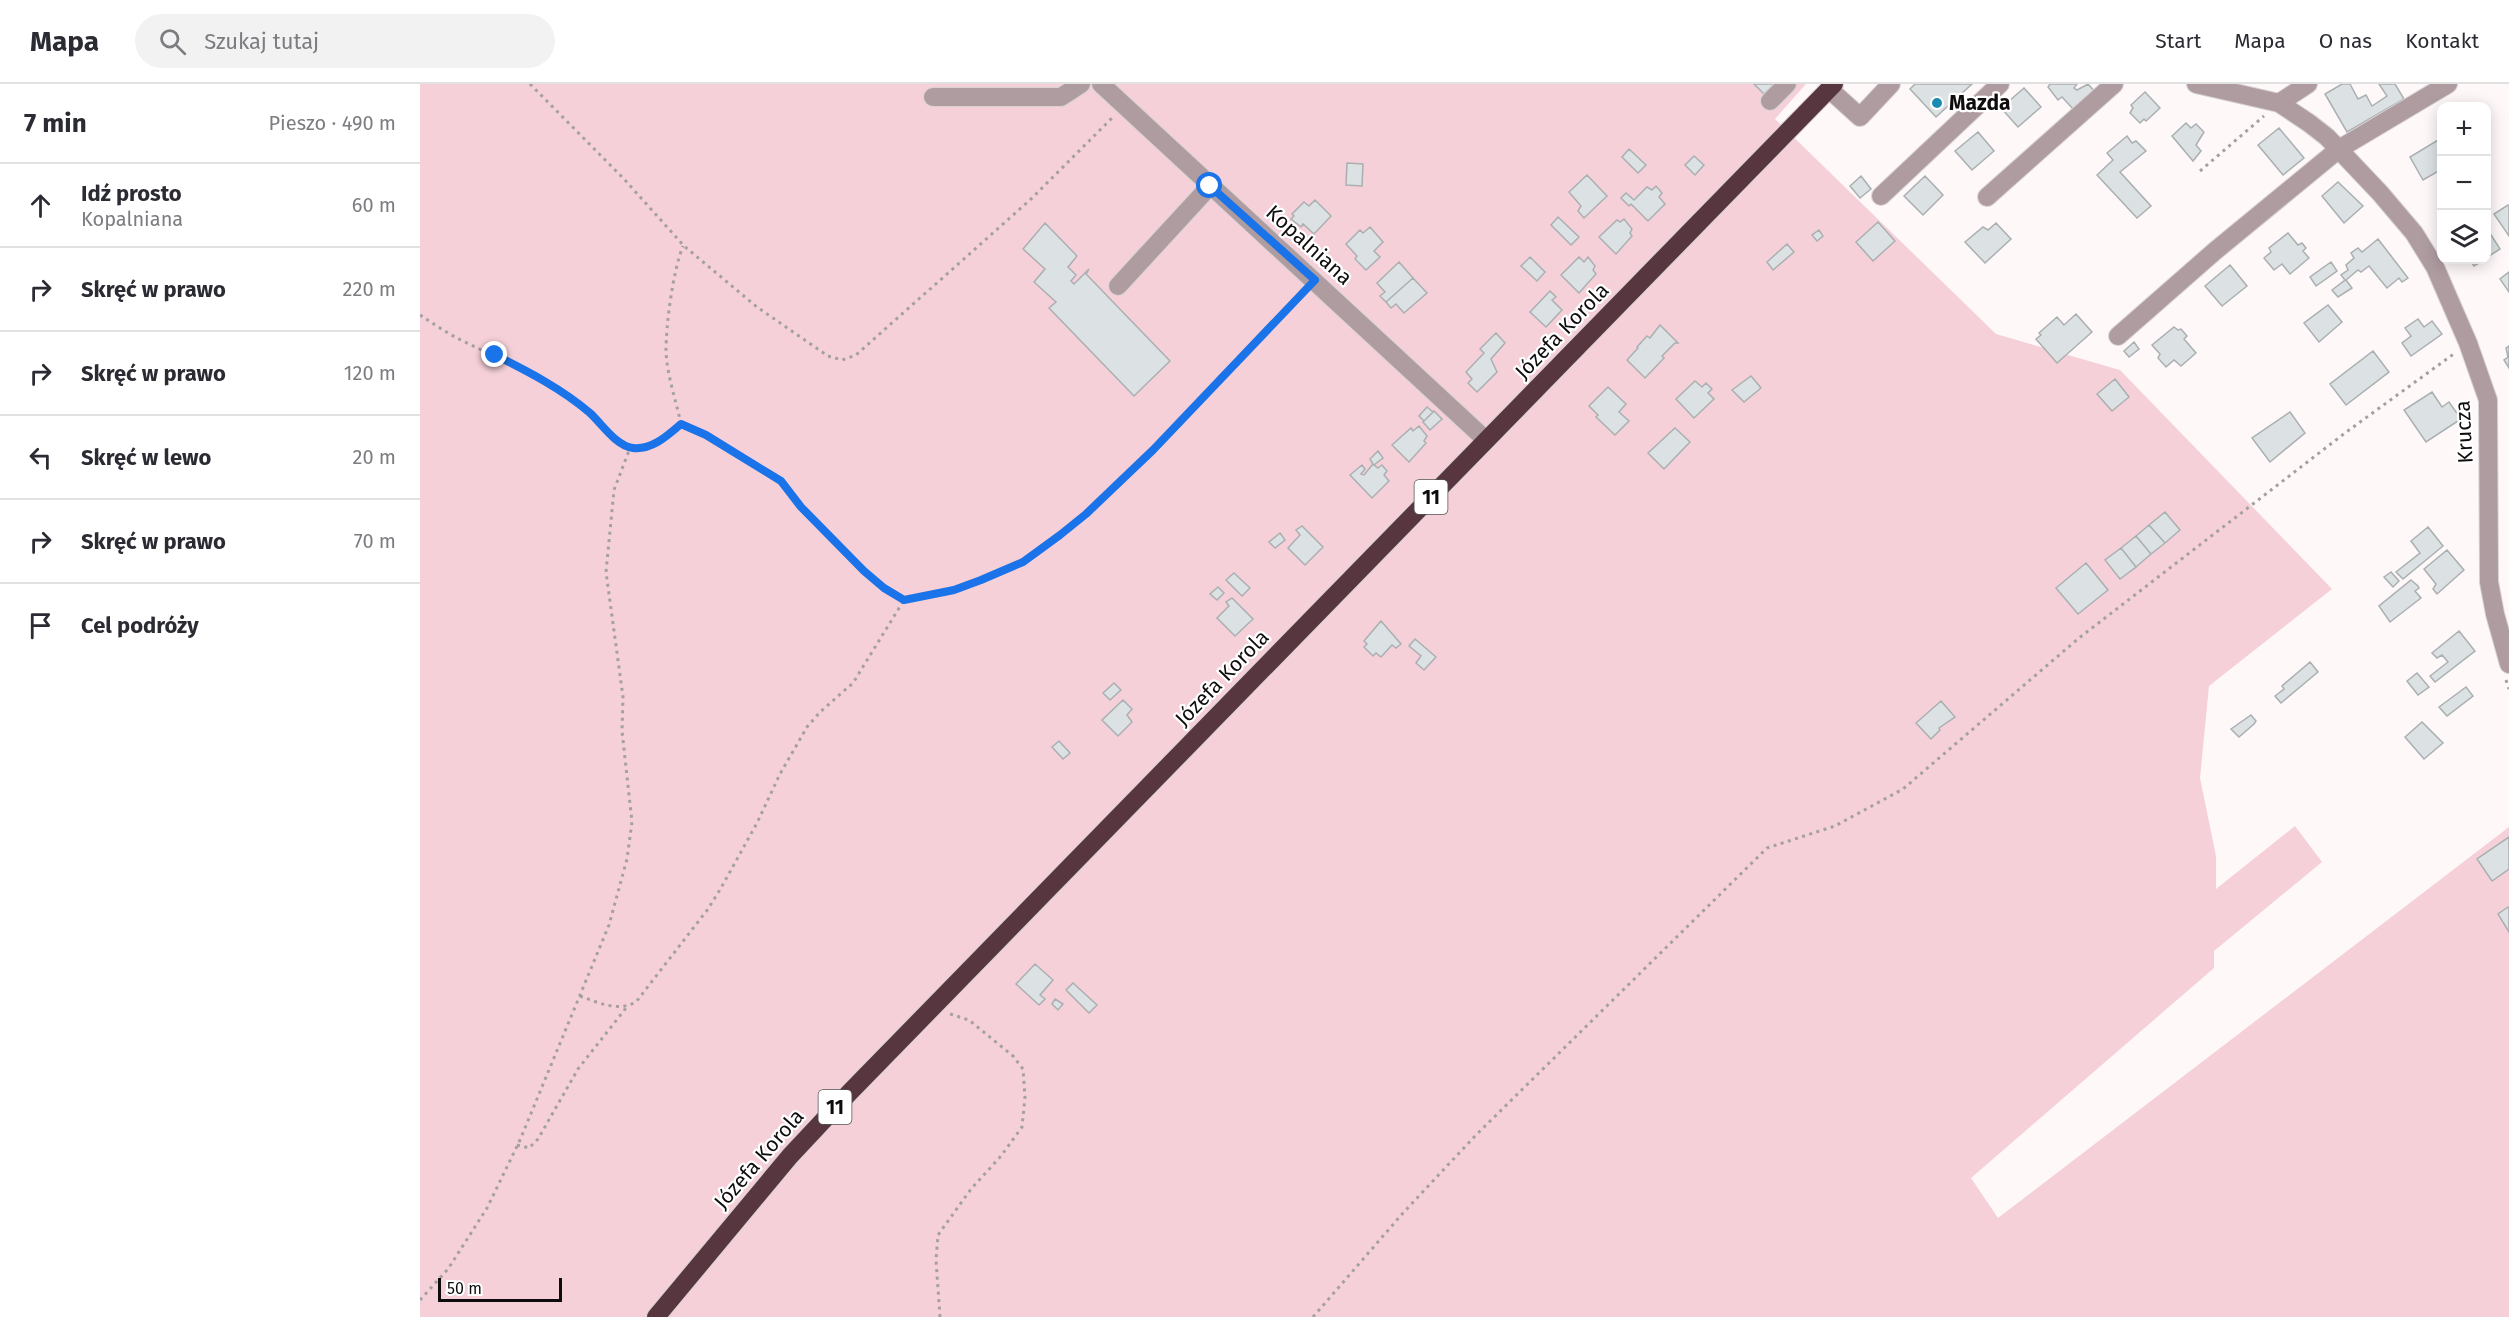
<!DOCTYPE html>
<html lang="pl">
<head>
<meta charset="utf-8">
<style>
	:root { --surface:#fff; --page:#f2f2f3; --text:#2b2b33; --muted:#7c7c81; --line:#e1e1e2 }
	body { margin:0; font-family:"Fira Sans",sans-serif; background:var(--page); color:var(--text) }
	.controls { position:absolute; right:18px; top:18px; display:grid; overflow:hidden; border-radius:12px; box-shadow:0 3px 15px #0003 }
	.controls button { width:54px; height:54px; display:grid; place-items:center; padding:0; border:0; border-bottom:2px solid var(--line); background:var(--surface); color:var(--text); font:30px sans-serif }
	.scale { position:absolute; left:18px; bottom:15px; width:124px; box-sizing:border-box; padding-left:6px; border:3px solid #0e0c0c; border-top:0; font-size:16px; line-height:21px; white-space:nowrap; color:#0e0c0c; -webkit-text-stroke:4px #fff; paint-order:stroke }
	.stop { position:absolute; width:18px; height:18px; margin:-14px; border:4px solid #1a73e8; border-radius:50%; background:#fff }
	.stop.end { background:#1a73e8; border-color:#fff; box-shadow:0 2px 6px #0008 }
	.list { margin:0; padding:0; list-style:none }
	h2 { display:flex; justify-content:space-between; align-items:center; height:78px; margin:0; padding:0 24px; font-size:26px }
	h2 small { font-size:20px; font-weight:400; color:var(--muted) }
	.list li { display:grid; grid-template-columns:39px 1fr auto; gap:18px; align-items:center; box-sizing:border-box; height:84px; padding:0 24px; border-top:2px solid var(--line) }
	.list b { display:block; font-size:22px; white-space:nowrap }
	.list p { margin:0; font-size:20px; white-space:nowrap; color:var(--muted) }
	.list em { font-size:20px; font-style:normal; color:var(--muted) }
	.icon { flex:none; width:33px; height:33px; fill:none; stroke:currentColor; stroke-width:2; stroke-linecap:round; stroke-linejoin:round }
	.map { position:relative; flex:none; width:2089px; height:1233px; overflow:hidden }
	header { display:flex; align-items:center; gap:36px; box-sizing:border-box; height:84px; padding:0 30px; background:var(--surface); border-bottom:2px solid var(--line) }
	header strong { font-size:28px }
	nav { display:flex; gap:33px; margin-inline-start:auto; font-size:21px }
	.search { width:420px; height:54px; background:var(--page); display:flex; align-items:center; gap:15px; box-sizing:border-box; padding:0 21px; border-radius:33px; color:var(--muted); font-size:22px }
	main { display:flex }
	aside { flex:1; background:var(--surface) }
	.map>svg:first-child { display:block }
	.green { fill:#f6d0d9 }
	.building { fill:#dce2e4; stroke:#aaafb1; stroke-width:1.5 }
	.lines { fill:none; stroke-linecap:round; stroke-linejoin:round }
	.minor-casing { stroke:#d8d2d3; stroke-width:20 }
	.highway-casing { stroke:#d8d2d3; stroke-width:20 }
	.path { stroke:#a4a0a1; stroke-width:3; stroke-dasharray:3 4.5; stroke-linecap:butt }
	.minor { stroke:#ae9ca1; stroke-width:18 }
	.highway { stroke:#573640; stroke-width:18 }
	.route { stroke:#1a73e8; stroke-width:8 }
	.poi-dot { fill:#1b8cb1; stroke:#fff; stroke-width:2 }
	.labels { text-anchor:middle; stroke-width:4.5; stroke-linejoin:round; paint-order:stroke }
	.shield { fill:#fff; stroke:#565555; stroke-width:1.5 }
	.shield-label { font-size:20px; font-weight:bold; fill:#0e0c0c }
	.poi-label { font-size:21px; font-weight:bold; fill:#0e0c0c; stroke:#fff; text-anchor:start }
	.street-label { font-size:21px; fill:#0e0c0c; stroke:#fff }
</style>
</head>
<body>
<header>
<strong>Mapa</strong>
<div class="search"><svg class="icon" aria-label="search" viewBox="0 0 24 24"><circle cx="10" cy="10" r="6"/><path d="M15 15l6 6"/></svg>Szukaj tutaj</div>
<nav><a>Start</a><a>Mapa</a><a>O nas</a><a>Kontakt</a></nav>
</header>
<main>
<aside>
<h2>7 min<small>Pieszo · 490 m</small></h2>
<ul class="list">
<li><svg class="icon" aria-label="ahead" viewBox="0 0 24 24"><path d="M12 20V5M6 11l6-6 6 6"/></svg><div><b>Idź prosto</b><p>Kopalniana</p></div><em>60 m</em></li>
<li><svg class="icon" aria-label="right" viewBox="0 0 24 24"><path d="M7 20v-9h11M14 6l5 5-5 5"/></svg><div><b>Skręć w prawo</b></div><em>220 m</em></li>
<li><svg class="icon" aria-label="right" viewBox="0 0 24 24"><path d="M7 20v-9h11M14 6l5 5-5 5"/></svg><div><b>Skręć w prawo</b></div><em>120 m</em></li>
<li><svg class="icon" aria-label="left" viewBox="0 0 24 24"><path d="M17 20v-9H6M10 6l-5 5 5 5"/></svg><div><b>Skręć w lewo</b></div><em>20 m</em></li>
<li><svg class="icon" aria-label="right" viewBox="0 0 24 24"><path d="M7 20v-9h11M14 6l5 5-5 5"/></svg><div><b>Skręć w prawo</b></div><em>70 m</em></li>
<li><svg class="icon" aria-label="arrive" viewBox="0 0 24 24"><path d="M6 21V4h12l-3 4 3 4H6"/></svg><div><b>Cel podróży</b></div></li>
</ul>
</aside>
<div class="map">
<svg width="2089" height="1233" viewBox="0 0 2089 1233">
	<rect width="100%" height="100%" fill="#fef8f9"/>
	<!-- green -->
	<path class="green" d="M 0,0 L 1386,0 L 1355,35 L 1576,250 L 1700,286 L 1912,505 L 1789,602 L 1780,694 L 1796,772 L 1796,805 L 1875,742 L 1902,778 L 1794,867 L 1794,884 L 1551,1094 L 1578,1134 L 2089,743 L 2089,1233 L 0,1233 Z"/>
	<!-- building -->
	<path class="building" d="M 1334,0 L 1354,0 L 1344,10 Z
		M 1495,0 L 1552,0 L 1516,33 L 1490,5 Z
		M 1630,0 L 1657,0 L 1654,4 L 1657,6 L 1668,0 L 1676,9 L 1655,27 L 1642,13 L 1638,16 L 1628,3 Z
		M 1922,0 L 1930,0 L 1938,15 L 1946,11 L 1952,22 L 1967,12 L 1959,0 L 1975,0 L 1984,15 L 1927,48 L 1905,10 Z
		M 1604,4 L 1621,23 L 1598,43 L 1581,24 Z
		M 1725,8 L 1740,24 L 1726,37 L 1724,35 L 1720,39 L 1710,29 L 1713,24 L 1711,21 Z
		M 1766,39 L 1771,44 L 1776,40 L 1784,48 L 1776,61 L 1781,67 L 1773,77 L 1752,52 Z
		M 1859,44 L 1884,74 L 1863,91 L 1838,61 Z
		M 1558,48 L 1574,67 L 1552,86 L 1535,67 Z
		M 1707,52 L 1712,59 L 1716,57 L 1726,67 L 1700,88 L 1731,122 L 1717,134 L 1677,91 L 1693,76 L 1687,69 Z
		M 2018,56 L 2022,62 L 2022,85 L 2003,96 L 1990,73 Z
		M 1209,65 L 1226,81 L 1218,89 L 1202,73 Z
		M 1274,72 L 1284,81 L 1275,91 L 1265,81 Z
		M 927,79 L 943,80 L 942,102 L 926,101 Z
		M 1167,91 L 1187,112 L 1164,134 L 1158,127 L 1161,122 L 1149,108 Z
		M 1441,92 L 1451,105 L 1440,114 L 1430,102 Z
		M 1505,92 L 1523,111 L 1503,131 L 1484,112 Z
		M 1918,98 L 1943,122 L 1924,139 L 1902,112 Z
		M 1236,102 L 1242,109 L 1239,113 L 1245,120 L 1228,137 L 1211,120 L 1209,122 L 1201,114 L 1206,109 L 1214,116 L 1227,103 L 1232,106 Z
		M 895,116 L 911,132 L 894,150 L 883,140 L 881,143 L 871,135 L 874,132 L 872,130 L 884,118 L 889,122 Z
		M 2088,121 L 2089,122 L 2089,152 L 2074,130 Z
		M 1138,133 L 1159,153 L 1151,161 L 1131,141 Z
		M 1204,135 L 1212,145 L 1210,149 L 1212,152 L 1196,170 L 1179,153 L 1197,136 L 1200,138 Z
		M 1458,138 L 1475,157 L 1453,177 L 1436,158 Z
		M 625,139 L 657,172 L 648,183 L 656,191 L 651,197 L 654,200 L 669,185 L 666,190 L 750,277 L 714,312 L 629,224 L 636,218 L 614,198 L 625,185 L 603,165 Z
		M 1576,139 L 1591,155 L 1565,179 L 1545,158 L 1563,143 L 1568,146 Z
		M 950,143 L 963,158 L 954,167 L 960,173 L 946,186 L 935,175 L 937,172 L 926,160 L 940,146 L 943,149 Z
		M 2066,143 L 2080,165 L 2066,174 Z
		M 1399,146 L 1403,152 L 1397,157 L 1392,151 Z
		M 1868,149 L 1878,161 L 1882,159 L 1886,164 L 1883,167 L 1889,174 L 1870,190 L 1862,180 L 1854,186 L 1844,174 L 1851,168 L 1849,164 Z
		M 1958,155 L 1988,194 L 1982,198 L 1979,194 L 1967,204 L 1949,182 L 1941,188 L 1938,186 L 1926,196 L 1932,204 L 1918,213 L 1912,206 L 1925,196 L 1921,191 L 1928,186 L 1926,181 L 1934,174 L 1931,169 L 1938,164 L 1942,168 Z
		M 1367,160 L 1374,168 L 1353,186 L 1347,178 Z
		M 1110,173 L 1125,188 L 1117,197 L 1101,182 Z
		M 1159,173 L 1164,178 L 1168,173 L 1175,182 L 1173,186 L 1176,190 L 1159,209 L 1141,191 Z
		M 2050,176 L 2064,176 L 2054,182 Z
		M 979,178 L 993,194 L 966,218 L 960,212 L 965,208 L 957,199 Z
		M 1911,178 L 1917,187 L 1896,202 L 1890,193 Z
		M 1810,181 L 1827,202 L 1802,222 L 1785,202 Z
		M 2089,188 L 2089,208 L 2080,195 Z
		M 993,194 L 1007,209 L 984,229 L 976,220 L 971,224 L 966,218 Z
		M 1130,207 L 1136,213 L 1132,216 L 1142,226 L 1126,243 L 1110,228 Z
		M 1908,221 L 1922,238 L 1899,258 L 1884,239 Z
		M 1656,230 L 1672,248 L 1637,279 L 1616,255 L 1621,251 L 1619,249 L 1637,233 L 1644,241 Z
		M 1998,235 L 2004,243 L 2012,237 L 2022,250 L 1991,272 L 1982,259 L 1991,252 L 1985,244 Z
		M 1240,241 L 1258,259 L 1255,259 L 1242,272 L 1244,274 L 1225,294 L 1207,276 L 1218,264 L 1217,263 L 1227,252 L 1230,254 Z
		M 1754,243 L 1758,246 L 1761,245 L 1767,252 L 1764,255 L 1776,269 L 1761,282 L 1754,276 L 1746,283 L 1738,274 L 1740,270 L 1732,261 Z
		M 1076,249 L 1085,259 L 1071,275 L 1077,288 L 1057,308 L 1048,299 L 1052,295 L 1046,288 L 1064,269 L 1060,265 Z
		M 1714,258 L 1719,265 L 1709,273 L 1704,267 Z
		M 2089,262 L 2089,284 L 2084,276 L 2088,273 L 2086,264 Z
		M 1953,267 L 1969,288 L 1926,321 L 1910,300 Z
		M 1331,292 L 1341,304 L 1324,318 L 1312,306 Z
		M 1695,295 L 1709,313 L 1692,327 L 1677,310 Z
		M 1275,297 L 1282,303 L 1286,299 L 1292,305 L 1288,309 L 1294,315 L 1274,334 L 1256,315 Z
		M 1188,303 L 1206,320 L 1199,328 L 1209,337 L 1195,351 L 1176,333 L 1178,331 L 1169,322 Z
		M 2012,308 L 2022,323 L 2029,318 L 2041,335 L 2006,358 L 1984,326 Z
		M 1007,323 L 1013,328 L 1004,337 L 999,332 Z
		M 1014,327 L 1022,335 L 1010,346 L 1003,338 Z
		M 1870,328 L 1885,349 L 1850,378 L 1832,354 Z
		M 999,342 L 1007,352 L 1004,357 L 1006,359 L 989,378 L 972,361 L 991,344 L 993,347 Z
		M 1255,344 L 1270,358 L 1244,385 L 1228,369 Z
		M 958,367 L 963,374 L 954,381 L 958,384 L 962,381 L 967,387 L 964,391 L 969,397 L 952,414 L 930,391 L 942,381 L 945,385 L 941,390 L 944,391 L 953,380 L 950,375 Z
		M 1745,428 L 1760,446 L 1745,459 L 1729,441 Z
		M 1729,441 L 1745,459 L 1731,470 L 1716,452 Z
		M 882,442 L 903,463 L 885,481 L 868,464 L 880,451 L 876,446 Z
		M 2008,443 L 2023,462 L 1983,495 L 1976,488 L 2000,469 L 1991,457 Z
		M 860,449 L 865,456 L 855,464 L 849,458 Z
		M 1716,452 L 1731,470 L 1716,483 L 1701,464 Z
		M 1701,464 L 1716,483 L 1700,495 L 1685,476 Z
		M 2027,466 L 2044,486 L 2017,510 L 2013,505 L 2016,500 L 2004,485 Z
		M 1666,479 L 1688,506 L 1658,530 L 1636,504 Z
		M 1971,488 L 1979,497 L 1973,503 L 1964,493 Z
		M 814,489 L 830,504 L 822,512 L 806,496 Z
		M 1991,496 L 1998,502 L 1999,504 L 1995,507 L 2001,514 L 1970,538 L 1959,522 Z
		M 798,503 L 804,509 L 797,516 L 790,510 Z
		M 812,514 L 833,535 L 815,552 L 797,534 L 809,522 L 806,518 Z
		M 961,537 L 981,560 L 976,564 L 972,561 L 961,573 L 956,569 L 953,572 L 944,563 L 947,560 L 944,557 Z
		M 2039,547 L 2055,567 L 2015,598 L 2010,592 L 2028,578 L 2022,571 L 2017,574 L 2012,569 Z
		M 995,555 L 1016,573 L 1004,586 L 996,579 L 1001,572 L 989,562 Z
		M 1890,578 L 1898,588 L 1861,619 L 1855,612 L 1864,605 L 1862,602 Z
		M 1997,589 L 2009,603 L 1998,611 L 1987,597 Z
		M 694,599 L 701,606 L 690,616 L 683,609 Z
		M 2046,603 L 2053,612 L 2027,632 L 2019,623 Z
		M 703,616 L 712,625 L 707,631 L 712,638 L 698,652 L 682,636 Z
		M 1521,617 L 1535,633 L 1519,644 L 1520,646 L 1511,655 L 1496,639 Z
		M 1831,631 L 1836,637 L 1834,640 L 1819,653 L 1811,645 Z
		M 2002,638 L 2023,659 L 2004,675 L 1985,653 Z
		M 639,657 L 650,669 L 643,675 L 632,663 Z
		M 2089,753 L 2089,785 L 2072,797 L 2057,775 Z
		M 2088,823 L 2089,825 L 2089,848 L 2078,830 Z
		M 615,880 L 633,896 L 620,911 L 625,915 L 619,921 L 596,900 Z
		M 653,899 L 677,921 L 669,929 L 646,906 Z
		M 635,915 L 643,920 L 638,926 L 632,920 Z"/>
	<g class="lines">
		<defs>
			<path id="minor" d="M 681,0 L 1066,356
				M 1776,0 L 1859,19 L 1889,39 L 1907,53 L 1960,109 L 1994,149 L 2015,183 L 2048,259 L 2068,316 L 2069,498 L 2075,530 L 2089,580
				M 1409,5 L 1440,33 L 1471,0
				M 513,13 L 641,13 L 661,0
				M 1350,17 L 1367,0
				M 1859,19 L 1888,0
				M 1461,112 L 1580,0
				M 1567,113 L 1694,0
				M 698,202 L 790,102
				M 1698,252 L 1795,167 L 1919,65 L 2028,0"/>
			<path id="highway" d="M 236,1233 L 370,1072 L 430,1008 L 1414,0"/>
		</defs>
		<!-- minor casing -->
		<use href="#minor" class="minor-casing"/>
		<!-- highway casing -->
		<use href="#highway" class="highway-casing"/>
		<!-- path -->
		<path class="path" d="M 110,0 L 204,95 L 264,162 L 337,223 L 408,272 L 422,276 L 436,271 L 610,116 L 692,34
			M 1780,87 L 1844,32
			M 0,231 C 14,240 28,250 43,257 C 81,276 118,292 153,316 C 172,328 189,356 209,363 C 228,371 248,351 261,340 L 286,351 L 361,397 L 381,423 L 444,487 L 464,504 L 484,516
			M 261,340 C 256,316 247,292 246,267 C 246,240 253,187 263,162
			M 2086,596 L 2089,605
			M 160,912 C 179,919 198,928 216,918 L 288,825 L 301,804 L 337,739 L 360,690 L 387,643 L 400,628 L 433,599 L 484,516 C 527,507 560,499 600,479 C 635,461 668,428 696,402 C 761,340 821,273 883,209
			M 97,1061 L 109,1064 L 118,1055 L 158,985 L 206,924
			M 0,1216 L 28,1185 L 67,1124 L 100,1056 L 189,841 L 207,775 L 212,738 L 202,647 L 203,613 L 186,488 L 194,406 L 210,364
			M 520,1233 L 516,1176 L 518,1151 L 551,1105 L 581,1072 L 602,1043 L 605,1013 L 603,985 L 593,972 L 549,936 L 530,930
			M 893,1233 L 983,1129 L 1056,1051 L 1347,764 L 1415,742 L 1483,705 L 1659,554 L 1925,349 L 2035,269"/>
		<!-- minor -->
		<use href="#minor" class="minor"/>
		<!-- highway -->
		<use href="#highway" class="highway"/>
	</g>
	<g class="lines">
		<!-- route -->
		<path class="route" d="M 75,271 C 109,288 142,305 170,329 C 182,340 196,362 213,364 C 232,366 247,352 261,340 L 286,351 L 361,397 L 381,423 L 444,487 L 464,504 L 484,516 L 534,506 L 561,496 L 603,478 L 640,451 L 666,430 L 733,366 L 895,196 L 790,102"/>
	</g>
	<!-- markers -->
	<circle class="poi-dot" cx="1517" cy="19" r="6"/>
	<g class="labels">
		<!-- shield labels -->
		<g class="shield">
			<rect x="994.5" y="396" width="33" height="34" rx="4.5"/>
			<rect x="398.5" y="1006" width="33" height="34" rx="4.5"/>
		</g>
		<g class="shield-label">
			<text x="1011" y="420">11</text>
			<text x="415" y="1030">11</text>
		</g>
		<!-- poi labels -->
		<g class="poi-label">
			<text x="1529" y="26">Mazda</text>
		</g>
		<!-- street labels -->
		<g class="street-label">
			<text transform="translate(889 161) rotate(42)" y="7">Kopalniana</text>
			<text transform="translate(1142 247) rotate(-46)" y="7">Józefa Korola</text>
			<text transform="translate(2044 348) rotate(-93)" y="7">Krucza</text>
			<text transform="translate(802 594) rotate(-46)" y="7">Józefa Korola</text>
			<text transform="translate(339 1075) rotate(-49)" y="7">Józefa Korola</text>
		</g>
	</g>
</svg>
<div class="controls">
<button>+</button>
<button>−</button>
<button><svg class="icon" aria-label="layers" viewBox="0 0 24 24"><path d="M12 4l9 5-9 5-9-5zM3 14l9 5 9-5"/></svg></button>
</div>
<div class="scale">50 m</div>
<div class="stop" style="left:790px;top:102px"></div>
<div class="stop end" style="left:75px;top:271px"></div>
</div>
</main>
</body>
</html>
